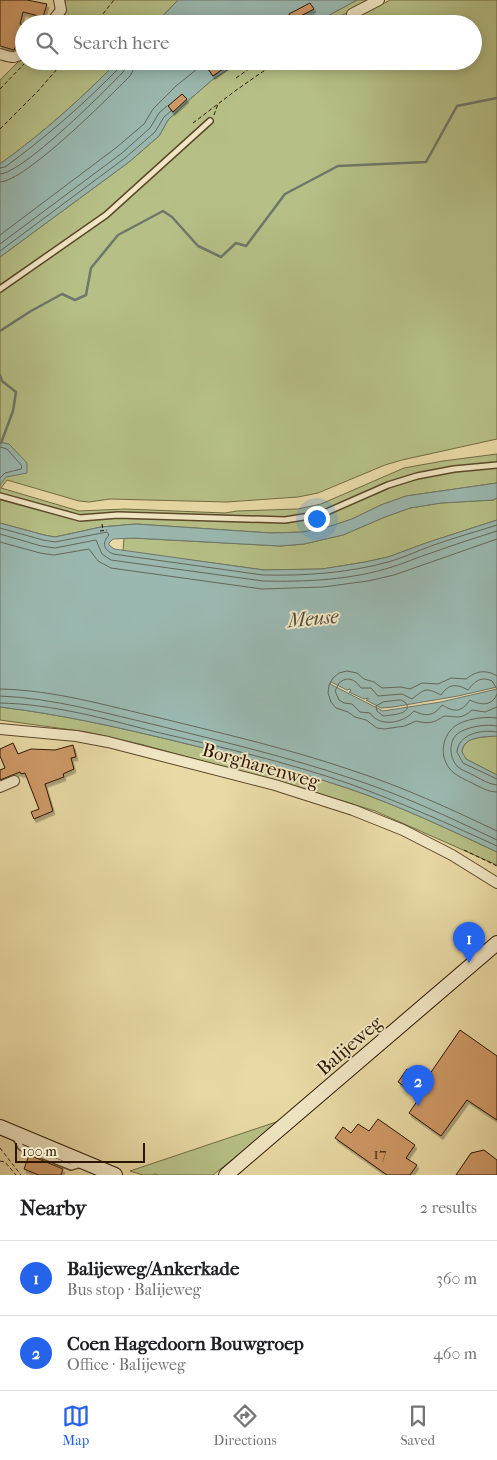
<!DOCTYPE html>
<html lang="en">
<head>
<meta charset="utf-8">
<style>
	:root { --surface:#fff; --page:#f6f6f6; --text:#202124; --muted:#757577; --line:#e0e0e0; --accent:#2563eb }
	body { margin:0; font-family:"IM FELL French Canon",serif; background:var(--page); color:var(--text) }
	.scale { position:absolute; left:15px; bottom:12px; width:130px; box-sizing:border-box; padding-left:5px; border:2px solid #2d1600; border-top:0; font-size:14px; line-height:18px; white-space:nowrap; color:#2d1600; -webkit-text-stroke:4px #f1e7c4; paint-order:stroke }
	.you { position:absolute; left:316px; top:518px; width:18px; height:18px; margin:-12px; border:4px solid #fff; border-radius:50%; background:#1a73e8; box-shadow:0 0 0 8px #1a73e833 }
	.badge { display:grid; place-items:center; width:32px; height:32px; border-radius:50%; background:var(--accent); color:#fff; font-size:16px; font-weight:700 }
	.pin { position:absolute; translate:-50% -41px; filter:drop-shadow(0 1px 2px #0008) }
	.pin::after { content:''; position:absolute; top:26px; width:18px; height:15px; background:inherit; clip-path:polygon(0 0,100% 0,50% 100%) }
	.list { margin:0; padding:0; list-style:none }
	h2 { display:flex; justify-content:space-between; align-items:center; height:65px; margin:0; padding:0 20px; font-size:21px }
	h2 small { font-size:16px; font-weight:400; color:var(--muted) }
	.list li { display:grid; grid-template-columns:32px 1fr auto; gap:15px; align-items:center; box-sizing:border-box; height:75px; padding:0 20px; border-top:1px solid var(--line) }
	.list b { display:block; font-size:19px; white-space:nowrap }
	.list p { margin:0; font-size:16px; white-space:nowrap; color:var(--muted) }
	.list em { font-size:16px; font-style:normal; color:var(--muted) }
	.icon { flex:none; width:28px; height:28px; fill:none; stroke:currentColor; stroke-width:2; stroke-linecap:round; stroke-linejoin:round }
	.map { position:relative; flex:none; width:497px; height:1175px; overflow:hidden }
	.search { position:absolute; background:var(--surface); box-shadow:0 2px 12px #0003; left:15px; right:15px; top:15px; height:55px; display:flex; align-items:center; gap:12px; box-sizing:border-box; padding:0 18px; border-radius:28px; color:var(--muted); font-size:19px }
	.sheet { height:215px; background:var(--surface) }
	nav { display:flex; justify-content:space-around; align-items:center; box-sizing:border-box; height:70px; border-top:1px solid var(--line); background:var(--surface); font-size:14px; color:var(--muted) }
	nav a { display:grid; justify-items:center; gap:2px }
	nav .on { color:var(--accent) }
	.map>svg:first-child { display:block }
	.green { fill:#b6c086; stroke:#726b43 }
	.water { fill:#9ab8b0; stroke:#6e776a }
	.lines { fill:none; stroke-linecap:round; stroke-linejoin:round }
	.shore { stroke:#646758; stroke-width:1 }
	.stream { stroke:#6e776a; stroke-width:2.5 }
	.building { fill:#cf9a68; stroke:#2d1600; filter:url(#shadow) }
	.lane-casing { stroke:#5c4729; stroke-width:8 }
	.street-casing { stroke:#5c4729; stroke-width:12 }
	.secondary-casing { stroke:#2d1600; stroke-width:16 }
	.path { stroke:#2d1600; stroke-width:1; stroke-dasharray:4 2.5; stroke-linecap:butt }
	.lane { stroke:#f1e7c4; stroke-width:5 }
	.street { stroke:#f1e7c4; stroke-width:10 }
	.secondary { stroke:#f1e7c4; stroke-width:14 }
	.labels { text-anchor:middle; stroke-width:4; stroke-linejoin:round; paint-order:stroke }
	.number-label { font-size:16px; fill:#56371a }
	.street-label { font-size:19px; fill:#2d1600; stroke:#f1e7c4 }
	.water-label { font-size:20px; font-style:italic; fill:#534f3e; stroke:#f1e7c4 }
</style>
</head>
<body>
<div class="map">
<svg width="497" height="1175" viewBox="0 0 497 1175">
	<defs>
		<filter id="shadow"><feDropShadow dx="2" dy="3.5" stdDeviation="0" flood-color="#0004"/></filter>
	</defs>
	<rect width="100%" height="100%" fill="#e9daa5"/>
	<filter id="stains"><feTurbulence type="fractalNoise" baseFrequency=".004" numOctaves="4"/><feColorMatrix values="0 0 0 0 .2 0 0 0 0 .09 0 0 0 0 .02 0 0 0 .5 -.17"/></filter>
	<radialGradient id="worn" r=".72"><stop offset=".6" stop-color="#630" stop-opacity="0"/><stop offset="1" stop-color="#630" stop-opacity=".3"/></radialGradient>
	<!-- green -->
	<path class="green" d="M 65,0 L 178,0 L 155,24 L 55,24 C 62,16 67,11 65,0 Z
		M 357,0 L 373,0 L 352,11 L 333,19 L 331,16 L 330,24 L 313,24 Z
		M 390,0 L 497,0 L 497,439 L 402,460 L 385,465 L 318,493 L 298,497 L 227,502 L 110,499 L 89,502 L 79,501 L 7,480 L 1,488 L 79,511 L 125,509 L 225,513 L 237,511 L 298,509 L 321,504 L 404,468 L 443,461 L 497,454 L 497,483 L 406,496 L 381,505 L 352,519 L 328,527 L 303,532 L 271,533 L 136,524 L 101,527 L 55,537 L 44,535 L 0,523 L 0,257 L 129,162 L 159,136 L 168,120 L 189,100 L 212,80 L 241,61 L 473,61 L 473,24 L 345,24 Z
		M 24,56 L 24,61 L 118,61 C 81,99 43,133 0,164 L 0,80 Z
		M 497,498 L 497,520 L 429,542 L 388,557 L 365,562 L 322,569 L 264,570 L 123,551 L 124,538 L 133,538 L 280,546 L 304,544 L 343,535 L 385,517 L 410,508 L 441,503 L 493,500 Z
		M 0,707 C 59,714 117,727 175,741 C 233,755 290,769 347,788 C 398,805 448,829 497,852 L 497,865 L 375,811 L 301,788 L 140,744 L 87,732 L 0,720 Z
		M 492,736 L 497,736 L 497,775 L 466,759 L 462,753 C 463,737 479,738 492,736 Z
		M 282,1120 L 213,1175 L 159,1175 L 154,1174 L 153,1175 L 143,1175 L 130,1171 Z"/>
	<!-- water -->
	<path class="water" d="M 178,0 L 357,0 L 313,24 L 155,24 Z
		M 118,61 L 241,61 L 212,80 L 189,100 L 168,120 L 159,136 L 129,162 L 0,257 L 0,164 C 43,133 81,99 118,61 Z
		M 0,442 L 9,444 L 27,463 L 27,473 L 6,477 L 0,485 Z
		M 497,483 L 497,498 L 493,500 L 441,503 L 410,508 L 385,517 L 343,535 L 304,544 L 280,546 L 133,538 L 113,539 L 109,543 L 109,545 L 114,549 L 264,570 L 322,569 L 365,562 L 388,557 L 429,542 L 497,520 L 497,687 L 458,696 L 393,707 L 381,708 L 366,700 L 368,700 L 368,698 L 364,699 L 349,692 L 351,691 L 350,689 L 347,690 L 331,682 L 330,684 L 383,711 L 441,702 L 497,689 L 497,736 C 484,737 463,736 462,752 L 466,759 L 497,775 L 497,852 C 448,829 398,805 347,788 C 290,769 233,755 175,741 C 117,727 59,714 0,707 L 0,523 L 44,535 L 55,537 L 101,527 L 136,524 L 271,533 L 303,532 L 328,527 L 352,519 L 381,505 L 406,496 Z"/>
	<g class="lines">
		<!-- shore -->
		<path class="shore" d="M 0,168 L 5,167 C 46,137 84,104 120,67 L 121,61
			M 0,174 C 23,173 106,90 124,71 L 128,61
			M 0,182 C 26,181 109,97 130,76 L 134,69 L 135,61
			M 0,235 L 117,147 L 144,124 L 153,109 L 176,86 L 207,61
			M 0,244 L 122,153 L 150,128 L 159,113 L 167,106
			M 0,251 L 125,158 L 155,132 L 164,117 L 171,111
			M 0,447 L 7,449 L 22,466 L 21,469 L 5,473 L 0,478
			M 0,528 L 43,540 L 55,542 L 107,532 L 109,535 C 102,543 103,549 113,554 L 263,575 C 305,576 348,573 388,562 C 403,558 417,551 431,546 C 453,538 475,532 497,525
			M 0,534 L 41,546 L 55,548 L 96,540 L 102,554 L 111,560 L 263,581 C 306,582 351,580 392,567 C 405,563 418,557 431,553 C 453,545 475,538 497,531
			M 0,542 L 40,553 L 54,555 L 89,549 L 98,561 L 111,568 L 262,589 L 323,587 L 368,581 L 394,575 L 497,539
			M 497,676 C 486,669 476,671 466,679 L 451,678 L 438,684 L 422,683 L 410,689 L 401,687 L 382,688 L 374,682 L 364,679 L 357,673 L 347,671 L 339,673 L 333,678 L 329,685 L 328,693 L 331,702 L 336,708 L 348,712 L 355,717 L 366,720 L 377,728 L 384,729 L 405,726 L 416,721 C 424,723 432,724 439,719 C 442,718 442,716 446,716 C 458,717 462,719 472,710 L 485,712 L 497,707
			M 0,689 C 54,690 108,706 160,718 C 225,734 290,749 354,771 C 403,787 451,809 497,831
			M 497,689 L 492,681 C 481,676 475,681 468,690 C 457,684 449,683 441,695 C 425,687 425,689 412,699 L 402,694 L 378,696 L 371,688 L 361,688 C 355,679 347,676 339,683 L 335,691 L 339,700 L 344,703 L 352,704 L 360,712 L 370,713 C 380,728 404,723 414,711 C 426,717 434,716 442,705 C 456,713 461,712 470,700 C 480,705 492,707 497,694
			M 0,696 C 54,698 108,714 160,726 C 224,742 288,757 350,778 C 400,794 449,817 497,840
			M 401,700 C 404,702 406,702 407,705 C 410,715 389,715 383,716 L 377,711 L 376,706 L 383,702 Z
			M 0,703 C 53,704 106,719 156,732 C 221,747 287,762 350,784 C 400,802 449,824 497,846
			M 497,718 C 485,716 465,719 455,726 C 440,738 439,761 454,773 C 459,777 466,780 472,783 C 480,787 488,792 497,792
			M 497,726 C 487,724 472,726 462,731 C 448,737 448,757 458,767 C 463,771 470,773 475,776 C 482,780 489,784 497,785
			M 497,732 C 482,729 458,734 457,752 L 463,763 L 497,779"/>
		<!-- stream -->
		<path class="stream" d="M 0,331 L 31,311 L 62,294 L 75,300 L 86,295 L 91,268 L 118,235 L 163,211 L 172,217 L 198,246 L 221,257 L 236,243 L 246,246 L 285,194 L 338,166 L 426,162 L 457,106 L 497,98
			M 0,375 L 2,381 L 16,392 L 13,411 L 1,443"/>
	</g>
	<!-- building -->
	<path class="building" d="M 0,0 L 27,0 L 47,4 L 43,17 L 23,12 L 20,24 L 24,25 L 24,34 L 22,33 L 14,50 L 0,46 Z
		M 310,3 L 314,9 L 291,21 L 289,14 Z
		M 214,61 L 234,61 L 213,76 L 206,66 Z
		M 182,94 L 187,99 L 173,112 L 168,106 Z
		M 13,743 L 18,754 L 31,749 L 55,750 L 73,745 L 76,757 L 71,758 L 74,769 L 63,774 L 64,777 L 45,784 L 53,811 L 34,819 L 31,812 L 39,809 L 25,773 L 21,774 L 20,772 L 0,780 L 0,770 L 5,768 L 0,756 L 0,749 Z
		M 460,1030 L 497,1056 L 497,1120 L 467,1100 L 441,1136 L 409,1113 L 420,1097 L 398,1082 L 407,1069 L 425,1081 Z
		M 378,1119 L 415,1145 L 406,1158 L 417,1165 L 410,1175 L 387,1175 L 335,1138 L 343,1127 L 351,1133 L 358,1124 L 369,1131 Z
		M 484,1150 L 497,1160 L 497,1175 L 456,1175 L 471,1153 Z
		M 29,1155 L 63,1169 L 61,1175 L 39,1175 L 24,1169 Z"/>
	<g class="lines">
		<defs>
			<path id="lane" d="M 0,289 L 106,215 L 210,121
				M 0,496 L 80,518 L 118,515 L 285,520 L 322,514 L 388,485 L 417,476 L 454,469 L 497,465
				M 15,1136 L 21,1147 L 71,1167 L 81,1164"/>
			<path id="street" d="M 352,14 L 379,0
				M 50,24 L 61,10 L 59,0
				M 0,54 C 11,57 15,60 24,51
				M 0,729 L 76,736 L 108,742 L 275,785 L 353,810 L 403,830 L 452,855 L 497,883
				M 0,787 L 14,781"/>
			<path id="secondary" d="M 0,1127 L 115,1175
				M 226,1175 L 497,943"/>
		</defs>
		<!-- lane casing -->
		<use href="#lane" class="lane-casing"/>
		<!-- street casing -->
		<use href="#street" class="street-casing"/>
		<!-- secondary casing -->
		<use href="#secondary" class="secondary-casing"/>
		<!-- path -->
		<path class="path" d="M 95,24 L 114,0
			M 334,24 L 345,18
			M 236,78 L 260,61
			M 0,89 L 24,64
			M 214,115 L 218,104
			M 193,123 L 235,91 L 278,61
			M 0,129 L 38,91 L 64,61
			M 102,524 L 103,530
			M 100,531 L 107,530
			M 464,850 L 497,866
			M 0,1148 L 21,1175
			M 0,1161 L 5,1162 L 16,1175"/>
		<!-- lane -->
		<use href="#lane" class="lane"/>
		<!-- street -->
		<use href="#street" class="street"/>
		<!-- secondary -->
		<use href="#secondary" class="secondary"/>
	</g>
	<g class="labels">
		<!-- number labels -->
		<g class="number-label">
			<text x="380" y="1159">17</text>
		</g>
		<!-- street labels -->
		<g class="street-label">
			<text transform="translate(261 765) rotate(16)" y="7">Borgharenweg</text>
			<text transform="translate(349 1045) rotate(-41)" y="7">Balijeweg</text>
		</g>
		<!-- water labels -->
		<g class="water-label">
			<text transform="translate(313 618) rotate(-5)" y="7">Meuse</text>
		</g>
	</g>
	<rect width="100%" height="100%" filter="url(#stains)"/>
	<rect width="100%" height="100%" fill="url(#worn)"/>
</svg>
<div class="scale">100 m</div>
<div class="you"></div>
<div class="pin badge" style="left:469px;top:963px">1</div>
<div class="pin badge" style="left:418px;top:1106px">2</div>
<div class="search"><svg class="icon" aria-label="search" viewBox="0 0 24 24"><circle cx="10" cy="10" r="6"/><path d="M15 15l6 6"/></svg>Search here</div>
</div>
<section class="sheet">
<h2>Nearby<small>2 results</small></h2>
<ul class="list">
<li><span class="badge">1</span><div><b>Balijeweg/Ankerkade</b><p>Bus stop · Balijeweg</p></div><em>360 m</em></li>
<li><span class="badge">2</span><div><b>Coen Hagedoorn Bouwgroep</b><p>Office · Balijeweg</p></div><em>460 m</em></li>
</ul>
</section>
<nav>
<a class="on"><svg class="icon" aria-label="map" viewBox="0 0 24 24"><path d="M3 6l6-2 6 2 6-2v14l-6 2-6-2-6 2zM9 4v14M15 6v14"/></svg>Map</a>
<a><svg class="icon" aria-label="directions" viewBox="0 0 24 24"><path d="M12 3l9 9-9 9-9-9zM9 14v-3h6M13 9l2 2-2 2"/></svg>Directions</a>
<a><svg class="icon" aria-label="saved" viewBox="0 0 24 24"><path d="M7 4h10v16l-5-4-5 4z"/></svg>Saved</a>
</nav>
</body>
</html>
